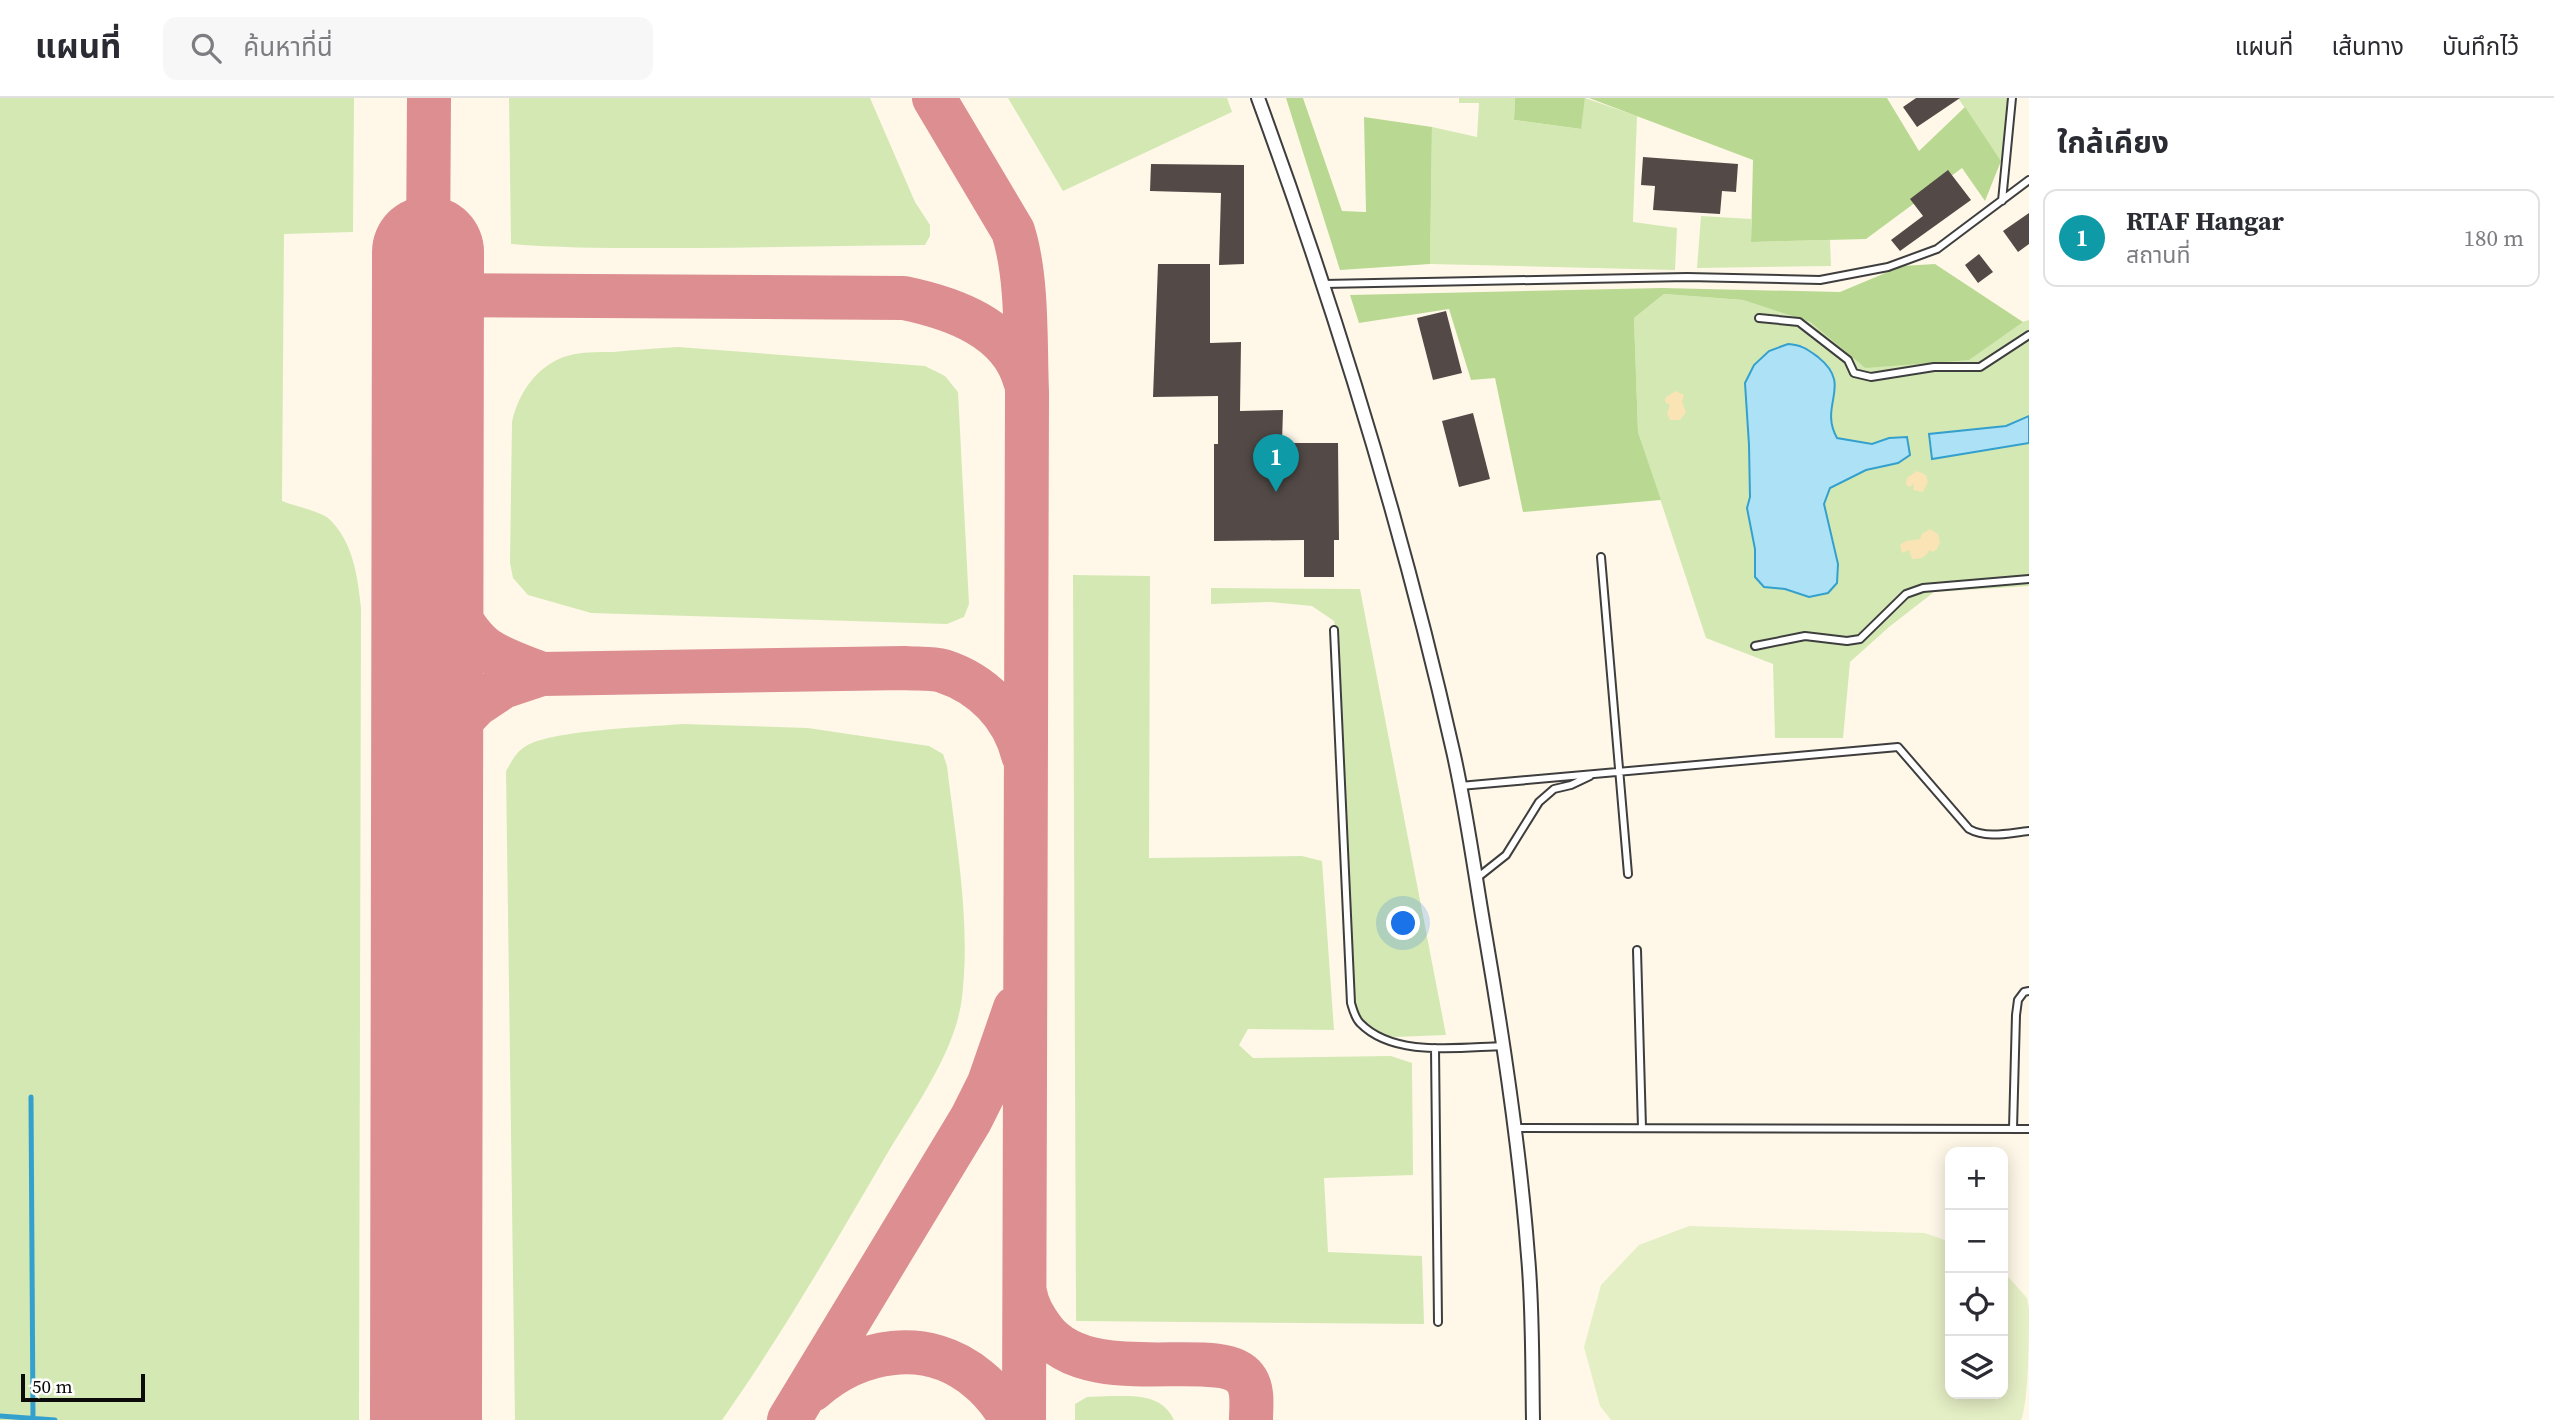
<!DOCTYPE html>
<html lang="th">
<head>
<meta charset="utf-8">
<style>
	:root { --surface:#fff; --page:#f7f7f7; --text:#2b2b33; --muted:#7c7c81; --line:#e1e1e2; --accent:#2563eb }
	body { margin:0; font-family:"Source Serif 4","Noto Sans Thai",serif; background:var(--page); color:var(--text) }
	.controls { position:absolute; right:21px; bottom:21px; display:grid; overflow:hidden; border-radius:14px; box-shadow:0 4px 18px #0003 }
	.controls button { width:63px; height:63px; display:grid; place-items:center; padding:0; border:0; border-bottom:2px solid var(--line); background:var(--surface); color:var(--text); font:35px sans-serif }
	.scale { position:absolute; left:21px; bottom:18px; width:124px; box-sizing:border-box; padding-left:7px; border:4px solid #0b0b0b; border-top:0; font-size:19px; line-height:24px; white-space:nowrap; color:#0b0b0b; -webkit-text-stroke:5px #fff; paint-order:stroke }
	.you { position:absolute; left:1404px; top:826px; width:24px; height:24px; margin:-18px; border:5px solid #fff; border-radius:50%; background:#1a73e8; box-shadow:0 0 0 10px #1a73e833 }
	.badge { display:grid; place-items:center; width:46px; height:46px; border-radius:50%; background:var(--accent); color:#fff; font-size:23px; font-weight:700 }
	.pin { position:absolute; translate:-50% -58px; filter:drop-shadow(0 2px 4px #0008) }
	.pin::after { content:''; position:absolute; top:37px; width:24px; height:21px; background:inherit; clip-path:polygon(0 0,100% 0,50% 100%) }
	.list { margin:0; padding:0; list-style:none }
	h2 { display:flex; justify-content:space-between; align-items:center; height:91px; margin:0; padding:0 28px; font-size:30px }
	h2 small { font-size:23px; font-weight:400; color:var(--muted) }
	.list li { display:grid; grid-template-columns:46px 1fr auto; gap:21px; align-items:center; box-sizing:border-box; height:98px; margin:0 14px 14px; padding:0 14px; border:2px solid var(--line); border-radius:14px }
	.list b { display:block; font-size:26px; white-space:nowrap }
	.list p { margin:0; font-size:23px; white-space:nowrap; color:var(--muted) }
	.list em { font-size:23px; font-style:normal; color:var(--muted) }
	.icon { flex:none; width:38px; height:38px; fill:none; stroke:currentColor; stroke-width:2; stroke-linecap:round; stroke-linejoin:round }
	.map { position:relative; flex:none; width:2029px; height:1322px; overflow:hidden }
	header { display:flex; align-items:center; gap:42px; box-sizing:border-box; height:98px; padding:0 35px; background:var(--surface); border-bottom:2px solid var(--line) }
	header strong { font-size:33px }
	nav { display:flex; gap:38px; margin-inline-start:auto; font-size:24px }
	.search { width:490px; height:63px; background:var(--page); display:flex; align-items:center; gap:18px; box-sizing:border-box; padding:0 24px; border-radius:14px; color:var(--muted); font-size:26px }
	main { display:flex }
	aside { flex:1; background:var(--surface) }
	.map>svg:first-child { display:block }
	.green { fill:#d4e8b3; fill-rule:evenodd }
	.forest { fill:#b9d992 }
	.sand { fill:#fae4b5 }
	.pitch { fill:#e5efc5 }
	.water { fill:#ade2f6; stroke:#34a0cd; stroke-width:2 }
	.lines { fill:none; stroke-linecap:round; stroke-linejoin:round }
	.stream { stroke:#34a0cd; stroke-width:5 }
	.taxiway { stroke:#dc8e91; stroke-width:44 }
	.runway { stroke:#dc8e91; stroke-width:112 }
	.building { fill:#534a47 }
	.lane-casing { stroke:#3e3e3e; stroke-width:10 }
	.street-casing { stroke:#3e3e3e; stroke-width:16 }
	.lane { stroke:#fff; stroke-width:6 }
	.street { stroke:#fff; stroke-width:12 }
</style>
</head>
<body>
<header>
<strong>แผนที่</strong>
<div class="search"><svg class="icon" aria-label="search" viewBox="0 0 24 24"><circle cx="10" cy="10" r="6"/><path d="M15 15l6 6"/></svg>ค้นหาที่นี่</div>
<nav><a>แผนที่</a><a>เส้นทาง</a><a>บันทึกไว้</a></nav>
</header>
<main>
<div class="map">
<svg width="2029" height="1322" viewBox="0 0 2029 1322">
	<rect width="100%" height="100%" fill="#fff8e8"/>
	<!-- green -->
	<path class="green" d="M 0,0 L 354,0 L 353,134 L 284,136 L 282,403 C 294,408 319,413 328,420 C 353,442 358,480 361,510 L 359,1322 L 0,1322 Z
		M 509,0 L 870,0 L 915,104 L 930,127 L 930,138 L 925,147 C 850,148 775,149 699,150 C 636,150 573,151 511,146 Z
		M 1008,0 L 1227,0 L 1232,14 L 1063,93 Z
		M 1459,0 L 1515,0 L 1514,22 L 1580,31 L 1585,0 L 1637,18 L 1633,124 L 1677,130 L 1675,172 L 1430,166 L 1432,29 L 1477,39 L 1479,5 L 1459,5 Z
		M 1958,0 L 2011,0 L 2001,63 Z
		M 1701,118 L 1751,121 L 1751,144 L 1830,142 L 1831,168 L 1697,170 Z
		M 1664,196 L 1743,202 L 1810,224 L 1865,270 L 2029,222 L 2029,318 L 2006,328 L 1929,337 L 1933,361 L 2029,345 L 2029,488 L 1934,494 L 1889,529 L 1850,564 L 1843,640 L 1775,640 L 1773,566 L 1706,540 L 1638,334 L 1634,220 ZM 1802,247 C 1811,254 1823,260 1829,269 C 1844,286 1823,315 1837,340 L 1872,346 L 1889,340 L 1907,339 L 1910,357 L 1898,365 L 1866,372 L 1830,390 L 1824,406 L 1829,431 L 1809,499 L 1785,491 L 1765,489 L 1755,479 L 1755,451 L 1747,411 L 1750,399 L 1749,347 L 1745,285 Z
		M 678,249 L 925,268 L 945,278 L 958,294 L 969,506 L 964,519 L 947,526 L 591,515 L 528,497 L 513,480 L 510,465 L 512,324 C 519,292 541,262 575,256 C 587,254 601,254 613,254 C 635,252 657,250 678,249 Z
		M 1073,477 L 1150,478 L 1149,760 L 1302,758 L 1322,763 L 1334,932 L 1248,931 L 1239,947 L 1253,960 L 1391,958 L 1412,965 L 1413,1077 L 1324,1080 L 1328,1154 L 1422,1158 L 1424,1226 L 1076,1223 Z
		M 1211,490 L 1360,491 L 1446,937 L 1395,939 L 1369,935 L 1357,915 L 1349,887 L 1338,548 L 1334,523 L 1312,508 L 1269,504 L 1211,506 Z
		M 683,626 L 808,630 L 929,648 L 943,656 L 947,668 C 956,745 971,823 962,900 C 955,956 912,1013 884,1061 C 832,1150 781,1238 722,1322 L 515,1322 L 506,673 C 512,663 516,654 526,648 C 552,632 649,629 683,626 Z
		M 1111,1298 C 1136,1298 1162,1296 1174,1322 L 1075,1322 L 1075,1306 L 1087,1299 Z"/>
	<!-- forest -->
	<path class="forest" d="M 1286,0 L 1303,0 L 1342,113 L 1366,114 L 1364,19 L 1432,29 L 1430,166 L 1340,172 Z
		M 1515,0 L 1585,0 L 1581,31 L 1514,22 Z
		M 1589,0 L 1887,0 L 1919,53 L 1965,9 L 2001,63 L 1985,103 L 1962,70 L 1866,141 L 1751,144 L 1753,62 Z
		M 1935,166 L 2023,224 L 1969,262 L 1865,270 L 1810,224 L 1743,202 L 1664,196 L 1634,220 L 1638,334 L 1661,402 L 1523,414 L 1495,280 L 1471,282 L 1449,211 L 1359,225 L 1350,197 L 1663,190 L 1840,194 L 1902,168 Z"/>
	<!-- sand -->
	<path class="sand" d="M 1676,293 L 1684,297 L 1682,304 L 1686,314 L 1680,322 L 1670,322 L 1667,316 L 1670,307 L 1665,304 L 1666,299 Z
		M 1917,373 L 1926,377 L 1928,384 L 1923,394 L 1913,392 L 1914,386 L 1910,389 L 1906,387 L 1907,380 Z
		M 1930,431 L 1938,436 L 1940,444 L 1937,451 L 1933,454 L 1929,452 C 1926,460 1920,461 1912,461 L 1909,452 L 1902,455 L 1900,447 L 1906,443 L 1920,441 L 1922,436 Z"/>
	<!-- pitch -->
	<path class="pitch" d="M 1689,1128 L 1925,1135 L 1950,1144 L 1950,1296 L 2003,1296 L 2003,1173 L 2027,1200 L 2029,1211 C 2029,1237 2029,1303 2021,1322 L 1611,1322 L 1600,1308 L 1584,1249 L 1601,1187 L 1639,1147 Z"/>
	<!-- water -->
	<path class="water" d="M 1788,246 C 1802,247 1807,251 1818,259 C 1854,288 1818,306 1837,340 L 1872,346 L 1889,340 L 1907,339 L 1910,357 L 1898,365 L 1866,372 L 1830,390 L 1824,406 L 1838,466 L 1837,485 L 1828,495 L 1809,499 L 1785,491 L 1764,489 L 1755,479 L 1755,451 L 1747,410 L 1750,399 L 1749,347 L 1745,285 L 1754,267 L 1769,253 Z
		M 2029,318 L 2029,345 L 1932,361 L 1929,336 L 2006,328 Z"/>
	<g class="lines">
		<!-- stream -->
		<path class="stream" d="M 31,999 L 33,1322
			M 0,1318 L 55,1322"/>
		<!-- taxiway -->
		<path class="taxiway" d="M 934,0 L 1013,133 C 1028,180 1025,244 1027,294 L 1024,1322
			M 428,154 L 429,0
			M 428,197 L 904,200 C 952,210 1011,230 1025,283
			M 427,429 C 435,466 455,528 486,551 C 502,562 524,569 542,576
			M 427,724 L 438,664 L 453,631 L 476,607 L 503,589 L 542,576 L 905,570 C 917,571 932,570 943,573 C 983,586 1013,617 1023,657
			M 1025,1194 C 1027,1209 1034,1220 1043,1232 C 1089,1294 1220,1246 1245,1280 C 1254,1291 1251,1309 1251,1322
			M 812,1292 C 858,1251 927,1238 978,1281 C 992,1292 1003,1307 1012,1322
			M 789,1322 L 971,1021 L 989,985 L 1015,910"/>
		<!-- runway -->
		<path class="runway" d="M 426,1322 L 428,154"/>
	</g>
	<!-- building -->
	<path class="building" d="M 1916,0 L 1960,0 L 1917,29 L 1903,9 Z
		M 1643,59 L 1738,66 L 1736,94 L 1722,93 L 1720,116 L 1653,112 L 1655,88 L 1641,87 Z
		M 1151,66 L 1244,67 L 1244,166 L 1219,167 L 1221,95 L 1150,93 Z
		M 1948,72 L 1971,102 L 1900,153 L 1891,142 L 1923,118 L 1910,101 Z
		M 2029,115 L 2029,146 L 2018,154 L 2003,133 Z
		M 1979,156 L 1993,174 L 1978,185 L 1965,167 Z
		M 1158,166 L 1210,166 L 1210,245 L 1241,244 L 1240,313 L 1283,312 L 1282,345 L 1338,345 L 1339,442 L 1334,442 L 1334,479 L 1304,479 L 1304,442 L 1214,443 L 1214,346 L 1218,346 L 1218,298 L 1153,299 Z
		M 1446,213 L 1462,275 L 1433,282 L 1417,220 Z
		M 1473,315 L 1490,381 L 1459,389 L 1442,323 Z"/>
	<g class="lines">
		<defs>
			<path id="lane" d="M 2002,103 L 2012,0
				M 1324,186 L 1687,179 L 1820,182 L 1888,169 L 1937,151 L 2029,82
				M 1759,220 L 1799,224 L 1848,262 L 1854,275 L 1871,279 L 1934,269 L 1980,269 L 2029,237
				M 1601,459 L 1628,776
				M 1334,532 L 1351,905 C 1353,912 1355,920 1360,925 C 1394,960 1460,949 1504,948
				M 1755,548 L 1805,538 L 1847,543 L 1860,541 L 1906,496 L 1923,490 L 2029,481
				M 1460,688 L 1898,649 L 1969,731 C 1987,741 2009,735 2029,733
				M 1477,780 L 1506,757 L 1539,704 L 1554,691 L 1571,687 L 1590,678
				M 1637,852 L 1642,1030
				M 1435,950 L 1438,1224
				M 1514,1030 L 2029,1031
				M 2013,1031 L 2016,917 L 2018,902 L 2024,894 L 2029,893"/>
			<path id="street" d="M 1258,0 C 1336,213 1403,431 1453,653 C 1467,715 1475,778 1486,841 C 1504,946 1520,1052 1528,1158 C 1533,1213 1532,1268 1533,1322"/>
		</defs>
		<!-- lane casing -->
		<use href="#lane" class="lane-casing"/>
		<!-- street casing -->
		<use href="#street" class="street-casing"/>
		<!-- lane -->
		<use href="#lane" class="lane"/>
		<!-- street -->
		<use href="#street" class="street"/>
	</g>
</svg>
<div class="controls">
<button>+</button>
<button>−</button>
<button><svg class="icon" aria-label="locate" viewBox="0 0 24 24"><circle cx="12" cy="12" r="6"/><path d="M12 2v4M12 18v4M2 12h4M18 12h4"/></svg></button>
<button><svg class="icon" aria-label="layers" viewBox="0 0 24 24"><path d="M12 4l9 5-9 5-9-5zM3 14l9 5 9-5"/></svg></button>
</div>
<div class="scale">50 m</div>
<div class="you"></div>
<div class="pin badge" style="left:1276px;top:394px;background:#0f9aa8">1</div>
</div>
<aside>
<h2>ใกล้เคียง<small></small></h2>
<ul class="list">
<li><span class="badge" style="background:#0f9aa8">1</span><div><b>RTAF Hangar</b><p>สถานที่</p></div><em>180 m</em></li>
</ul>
</aside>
</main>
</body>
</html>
